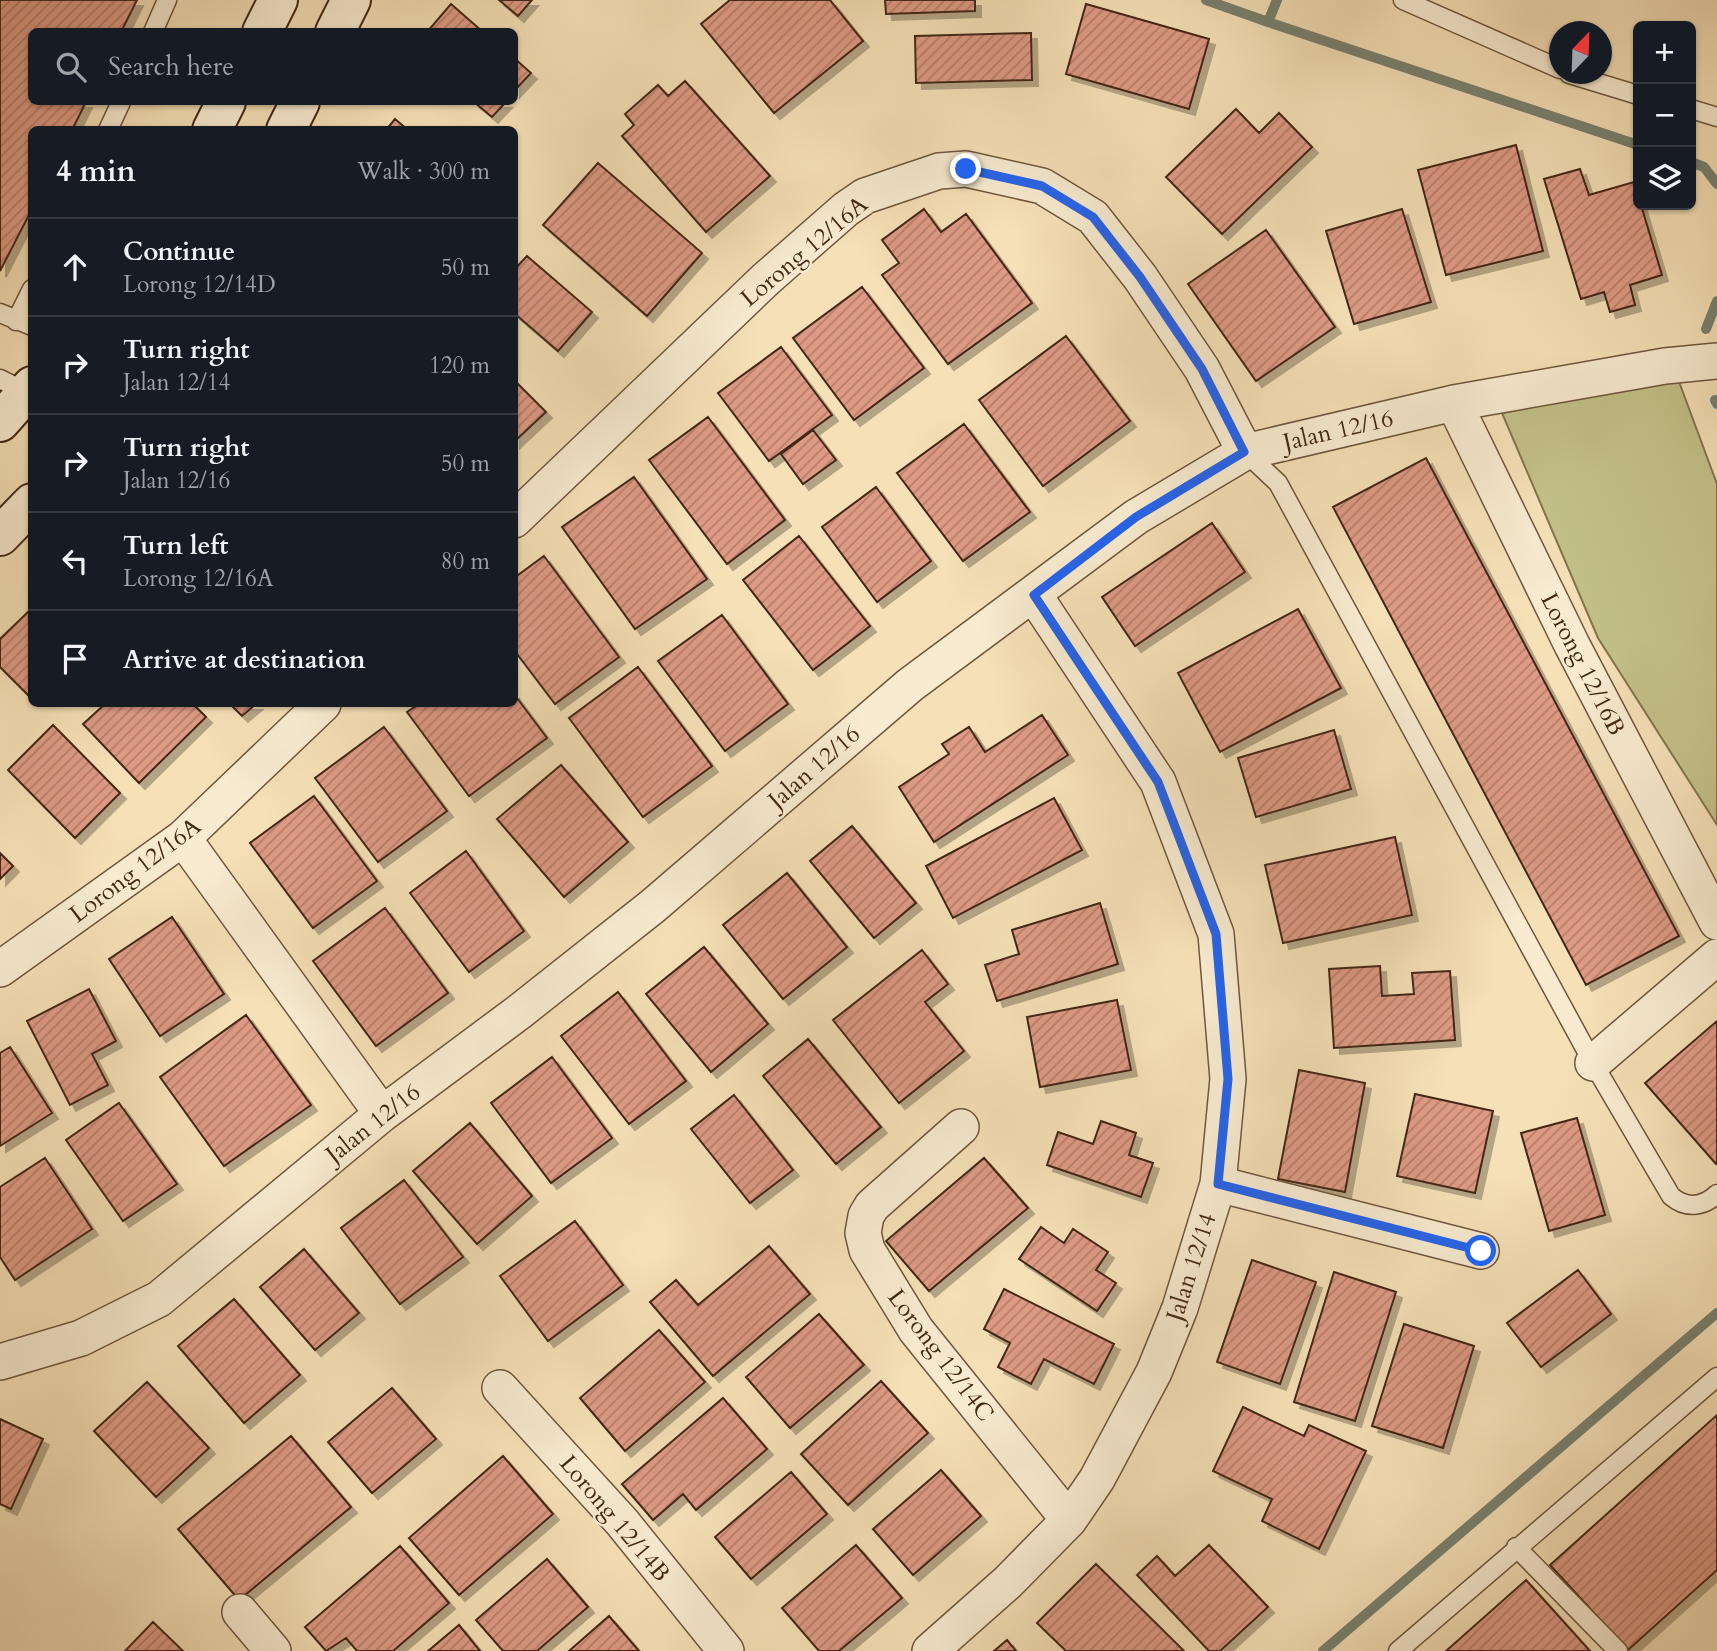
<!DOCTYPE html>
<html lang="en">
<head>
<meta charset="utf-8">
<style>
	:root { --surface:#171b24; --page:#242831; --text:#f1f3f6; --muted:#9ea1a6; --line:#363941 }
	body { margin:0; font-family:Cardo,serif; background:var(--page); color:var(--text) }
	.controls { position:absolute; right:21px; top:21px; display:grid; overflow:hidden; border-radius:10px; box-shadow:0 2px 5px #0004 }
	.controls button { width:63px; height:63px; display:grid; place-items:center; padding:0; border:0; border-bottom:2px solid var(--line); background:var(--surface); color:var(--text); font:35px sans-serif }
	.compass { position:absolute; left:1549px; top:21px; width:63px; height:63px; border-radius:50%; background:var(--surface); box-shadow:0 2px 5px #0004; rotate:23deg }
	.stop { position:absolute; width:21px; height:21px; margin:-16px; border:5px solid #2563eb; border-radius:50%; background:#fff }
	.stop.end { background:#2563eb; border-color:#fff; box-shadow:0 2px 7px #0008 }
	.list { margin:0; padding:0; list-style:none }
	h2 { display:flex; justify-content:space-between; align-items:center; height:91px; margin:0; padding:0 28px; font-size:30px }
	h2 small { font-size:23px; font-weight:400; color:var(--muted) }
	.list li { display:grid; grid-template-columns:46px 1fr auto; gap:21px; align-items:center; box-sizing:border-box; height:98px; padding:0 28px; border-top:2px solid var(--line) }
	.list b { display:block; font-size:26px; white-space:nowrap }
	.list p { margin:0; font-size:23px; white-space:nowrap; color:var(--muted) }
	.list em { font-size:23px; font-style:normal; color:var(--muted) }
	.icon { flex:none; width:38px; height:38px; fill:none; stroke:currentColor; stroke-width:2; stroke-linecap:round; stroke-linejoin:round }
	.map { position:relative; flex:none; width:1717px; height:1651px; overflow:hidden }
	.search { position:absolute; background:var(--surface); box-shadow:0 2px 5px #0004; left:28px; top:28px; width:490px; height:77px; display:flex; align-items:center; gap:18px; box-sizing:border-box; padding:0 24px; border-radius:10px; color:var(--muted); font-size:26px }
	.panel { position:absolute; background:var(--surface); box-shadow:0 2px 5px #0004; left:28px; top:126px; width:490px; height:581px; border-radius:10px }
	.map>svg:first-child { display:block }
	.green { fill:#c3c089; stroke:#83744e; stroke-width:2 }
	.lines { fill:none; stroke-linecap:round; stroke-linejoin:round }
	.stream { stroke:#788170; stroke-width:10 }
	.building { fill:url(#building-hatch); stroke:#432814; stroke-width:2; filter:url(#shadow) }
	.lane-casing { stroke:#70563d; stroke-width:21 }
	.street-casing { stroke:#70563d; stroke-width:38 }
	.secondary-casing { stroke:#432814; stroke-width:42 }
	.lane { stroke:#f8ebd0; stroke-width:18 }
	.street { stroke:#f8ebd0; stroke-width:35 }
	.secondary { stroke:#f8ebd0; stroke-width:38 }
	.route { stroke:#2563eb; stroke-width:9 }
	.labels { text-anchor:middle; stroke-width:5; stroke-linejoin:round; paint-order:stroke }
	.street-label { font-size:24px; fill:#432814; stroke:#f8ebd0 }
</style>
</head>
<body>
<div class="map">
<svg width="1717" height="1651" viewBox="0 0 1717 1651">
	<defs>
		<pattern id="building-hatch" width="6" height="6" patternUnits="userSpaceOnUse" patternTransform="scale(1.75)"><rect width="6" height="6" fill="#de9a85"/><path d="M-1 1l2-2M0 6l6-6M5 7l2-2" fill="none" stroke="#b67e6c"/></pattern>
		<filter id="shadow"><feDropShadow dx="6" dy="6" stdDeviation="0" flood-color="#0004"/></filter>
	</defs>
	<rect width="100%" height="100%" fill="#f5e0b7"/>
	<filter id="stains"><feTurbulence type="fractalNoise" baseFrequency=".00286" numOctaves="4"/><feColorMatrix values="0 0 0 0 .2 0 0 0 0 .09 0 0 0 0 .02 0 0 0 .5 -.17"/></filter>
	<radialGradient id="worn" r=".72"><stop offset=".6" stop-color="#630" stop-opacity="0"/><stop offset="1" stop-color="#630" stop-opacity=".3"/></radialGradient>
	<!-- green -->
	<path class="green" d="M 1678,379 L 1717,484 L 1717,825 L 1598,638 L 1502,413 Z"/>
	<g class="lines">
		<!-- stream -->
		<path class="stream" d="M 1206,0 L 1268,22
			M 1277,0 L 1268,22 L 1638,145
			M 1691,162 L 1704,167 L 1717,184
			M 1706,329 L 1717,301
			M 1715,400 L 1717,404
			M 1323,1651 L 1717,1313"/>
	</g>
	<!-- building -->
	<path class="building" d="M 0,0 L 137,0 L 121,32 L 32,32 L 32,102 L 86,102 L 72,130 L 32,130 L 32,209 L 0,271 Z
		M 499,0 L 532,0 L 518,16 Z
		M 730,0 L 830,0 L 863,41 L 774,113 L 701,24 Z
		M 885,0 L 975,0 L 975,11 L 886,14 Z
		M 451,4 L 483,32 L 427,32 Z
		M 1086,4 L 1209,39 L 1189,109 L 1066,74 Z
		M 1031,33 L 1032,80 L 916,83 L 915,36 Z
		M 514,58 L 531,73 L 514,91 Z
		M 685,81 L 770,176 L 706,232 L 622,136 L 634,125 L 625,114 L 658,85 L 668,96 Z
		M 474,102 L 506,102 L 492,117 Z
		M 1236,109 L 1259,133 L 1279,113 L 1312,147 L 1222,234 L 1166,177 Z
		M 395,119 L 408,130 L 386,130 Z
		M 1516,145 L 1543,251 L 1446,275 L 1418,170 Z
		M 598,163 L 702,253 L 647,316 L 543,225 Z
		M 1580,169 L 1589,195 L 1634,182 L 1638,205 L 1641,205 L 1662,275 L 1630,285 L 1635,305 L 1610,312 L 1604,292 L 1581,299 L 1544,179 Z
		M 924,209 L 941,232 L 966,214 L 1032,303 L 948,364 L 882,275 L 899,263 L 882,240 Z
		M 1402,209 L 1431,302 L 1354,324 L 1326,231 Z
		M 1266,230 L 1335,327 L 1256,381 L 1188,284 Z
		M 527,256 L 592,312 L 558,351 L 514,313 L 514,270 Z
		M 862,287 L 924,368 L 854,420 L 793,338 Z
		M 1066,336 L 1130,421 L 1043,486 L 979,400 Z
		M 781,347 L 832,415 L 769,461 L 718,393 Z
		M 514,380 L 546,412 L 514,442 Z
		M 708,417 L 785,520 L 727,564 L 649,460 Z
		M 964,424 L 1030,512 L 963,561 L 897,473 Z
		M 813,430 L 836,460 L 803,484 L 781,454 Z
		M 1426,458 L 1679,936 L 1586,985 L 1333,507 Z
		M 634,477 L 707,579 L 635,629 L 562,527 Z
		M 876,487 L 931,561 L 877,602 L 822,527 Z
		M 1212,523 L 1245,572 L 1135,646 L 1102,597 Z
		M 799,536 L 870,626 L 813,670 L 743,580 Z
		M 544,556 L 619,657 L 555,704 L 514,650 L 514,578 Z
		M 32,608 L 32,691 L 28,695 L 0,667 L 0,639 Z
		M 1298,609 L 1341,688 L 1220,752 L 1178,673 Z
		M 722,615 L 788,704 L 725,751 L 658,661 Z
		M 638,667 L 712,766 L 643,817 L 569,718 Z
		M 514,694 L 547,738 L 469,796 L 407,712 L 419,704 L 514,704 Z
		M 105,704 L 193,704 L 206,717 L 139,783 L 83,724 Z
		M 230,704 L 256,704 L 242,716 Z
		M 1042,715 L 1068,755 L 934,842 L 899,787 L 949,754 L 942,744 L 969,727 L 985,752 Z
		M 53,725 L 120,793 L 75,838 L 8,770 Z
		M 384,727 L 447,811 L 378,862 L 315,778 Z
		M 1334,730 L 1351,789 L 1256,817 L 1238,758 Z
		M 561,765 L 628,842 L 564,897 L 497,819 Z
		M 314,796 L 377,881 L 313,928 L 250,843 Z
		M 1054,798 L 1082,850 L 953,918 L 926,866 Z
		M 852,826 L 916,903 L 874,938 L 810,861 Z
		M 1395,837 L 1412,915 L 1283,943 L 1265,865 Z
		M 466,851 L 524,931 L 469,972 L 410,893 Z
		M 0,853 L 13,866 L 0,879 Z
		M 787,873 L 847,947 L 783,999 L 723,925 Z
		M 1100,903 L 1118,964 L 997,1001 L 985,965 L 1019,954 L 1012,930 Z
		M 385,908 L 448,993 L 376,1046 L 313,961 Z
		M 172,917 L 224,994 L 160,1036 L 109,959 Z
		M 704,947 L 768,1024 L 711,1072 L 646,994 Z
		M 922,950 L 948,984 L 925,1002 L 964,1051 L 899,1103 L 833,1020 Z
		M 1380,966 L 1382,996 L 1414,994 L 1412,973 L 1450,971 L 1455,1040 L 1334,1048 L 1329,969 Z
		M 89,989 L 116,1041 L 92,1054 L 108,1085 L 70,1105 L 27,1021 Z
		M 618,992 L 686,1081 L 629,1124 L 561,1036 Z
		M 1117,1000 L 1131,1070 L 1040,1087 L 1027,1017 Z
		M 246,1015 L 311,1105 L 224,1166 L 160,1077 Z
		M 1717,1021 L 1717,1164 L 1716,1164 L 1645,1083 Z
		M 808,1039 L 881,1127 L 836,1164 L 763,1076 Z
		M 10,1047 L 52,1113 L 0,1146 L 0,1053 Z
		M 552,1057 L 612,1138 L 551,1183 L 491,1103 Z
		M 1299,1070 L 1365,1083 L 1345,1192 L 1278,1179 Z
		M 1415,1094 L 1493,1111 L 1475,1193 L 1397,1176 Z
		M 734,1095 L 793,1170 L 750,1203 L 691,1129 Z
		M 119,1103 L 177,1184 L 123,1221 L 66,1140 Z
		M 1577,1118 L 1605,1215 L 1549,1231 L 1521,1133 Z
		M 1101,1121 L 1136,1133 L 1129,1155 L 1153,1163 L 1141,1197 L 1047,1165 L 1058,1132 L 1093,1144 Z
		M 470,1123 L 532,1196 L 477,1244 L 413,1171 Z
		M 45,1158 L 92,1229 L 15,1280 L 0,1257 L 0,1187 Z
		M 984,1158 L 1028,1208 L 929,1291 L 886,1241 Z
		M 404,1180 L 463,1257 L 400,1304 L 341,1228 Z
		M 575,1221 L 623,1285 L 548,1341 L 500,1276 Z
		M 1041,1227 L 1064,1243 L 1073,1229 L 1108,1252 L 1096,1270 L 1116,1283 L 1097,1311 L 1019,1259 Z
		M 769,1246 L 810,1294 L 713,1376 L 650,1302 L 676,1280 L 698,1305 Z
		M 304,1249 L 359,1313 L 315,1350 L 260,1287 Z
		M 1252,1260 L 1316,1282 L 1280,1384 L 1217,1362 Z
		M 1578,1270 L 1611,1314 L 1541,1367 L 1507,1323 Z
		M 1334,1272 L 1396,1292 L 1355,1421 L 1294,1402 Z
		M 1004,1289 L 1114,1344 L 1094,1384 L 1044,1359 L 1031,1384 L 998,1367 L 1010,1343 L 984,1329 Z
		M 234,1299 L 300,1375 L 244,1423 L 178,1346 Z
		M 819,1314 L 864,1365 L 790,1428 L 746,1377 Z
		M 1404,1324 L 1474,1346 L 1443,1448 L 1372,1426 Z
		M 659,1330 L 705,1382 L 625,1451 L 580,1398 Z
		M 881,1381 L 928,1433 L 848,1505 L 801,1454 Z
		M 147,1382 L 209,1448 L 156,1497 L 94,1431 Z
		M 392,1388 L 436,1439 L 372,1493 L 328,1442 Z
		M 723,1398 L 767,1449 L 696,1510 L 683,1494 L 653,1520 L 622,1484 Z
		M 1243,1407 L 1304,1436 L 1309,1425 L 1366,1451 L 1319,1549 L 1262,1521 L 1272,1499 L 1213,1471 Z
		M 1717,1415 L 1717,1570 L 1628,1650 L 1550,1565 Z
		M 0,1419 L 43,1439 L 11,1509 L 0,1504 Z
		M 291,1436 L 351,1507 L 239,1600 L 178,1529 Z
		M 503,1456 L 553,1514 L 459,1595 L 409,1538 Z
		M 941,1470 L 981,1516 L 913,1575 L 873,1529 Z
		M 791,1472 L 827,1514 L 751,1579 L 715,1537 Z
		M 856,1545 L 902,1598 L 839,1651 L 819,1651 L 782,1608 Z
		M 1209,1545 L 1268,1607 L 1220,1651 L 1209,1651 L 1137,1575 L 1157,1556 L 1175,1576 Z
		M 400,1546 L 449,1603 L 393,1651 L 357,1651 L 346,1638 L 326,1651 L 305,1627 Z
		M 547,1559 L 588,1607 L 537,1651 L 503,1651 L 476,1620 Z
		M 1096,1564 L 1184,1651 L 1066,1651 L 1037,1623 Z
		M 1526,1580 L 1590,1651 L 1446,1651 Z
		M 609,1616 L 639,1651 L 569,1651 Z
		M 153,1622 L 183,1651 L 125,1651 Z
		M 459,1625 L 480,1651 L 428,1651 Z
		M 1007,1640 L 1016,1651 L 994,1651 Z"/>
	<g class="lines">
		<defs>
			<path id="lane" d="M 1403,0 L 1560,69
				M 153,32 L 167,0
				M 1569,74 L 1638,95
				M 1691,109 L 1717,117
				M 108,130 L 121,102
				M 0,313 L 32,326
				M 16,321 L 32,289
				M 0,379 L 26,392
				M 1245,452 L 1278,483 L 1593,1063 L 1671,1196 C 1686,1209 1703,1207 1717,1194
				M 1516,1547 L 1618,1651
				M 1398,1651 L 1717,1377"/>
			<path id="street" d="M 1454,403 L 1572,645 L 1717,922
				M 514,520 L 766,279 L 846,209 L 865,196 L 939,171 L 966,169 L 1042,186 L 1093,217 L 1140,277 L 1202,369 L 1245,452
				M 183,838 L 382,1114
				M 0,969 L 183,838 L 323,704
				M 1593,1063 L 1717,957
				M 961,1127 L 872,1206 L 866,1216 L 863,1233 L 867,1250 L 916,1330 L 1069,1520
				M 1218,1184 L 1481,1251
				M 0,1362 L 81,1338 L 159,1299 L 382,1114 L 519,1012 L 653,906 L 910,685 L 1136,517 L 1245,452 L 1454,403 L 1665,366 L 1717,361
				M 500,1388 L 622,1522 L 726,1651
				M 240,1612 L 273,1651
				M 930,1651 L 1008,1582 L 1069,1520 L 1097,1479 L 1154,1372 L 1180,1308 L 1218,1184 L 1228,1079 L 1216,934 L 1158,782 L 1034,595"/>
			<path id="secondary" d="M 262,32 L 278,0
				M 335,32 L 351,0
				M 212,130 L 226,102
				M 286,130 L 300,102
				M 0,422 L 32,386
				M 0,536 L 32,503"/>
		</defs>
		<!-- lane casing -->
		<use href="#lane" class="lane-casing"/>
		<!-- street casing -->
		<use href="#street" class="street-casing"/>
		<!-- secondary casing -->
		<use href="#secondary" class="secondary-casing"/>
		<!-- lane -->
		<use href="#lane" class="lane"/>
		<!-- street -->
		<use href="#street" class="street"/>
		<!-- secondary -->
		<use href="#secondary" class="secondary"/>
	</g>
	<g class="lines">
		<!-- route -->
		<path class="route" d="M 966,169 L 1042,186 L 1093,217 L 1140,277 L 1202,369 L 1244,452 L 1136,517 L 1034,595 L 1158,782 L 1216,934 L 1228,1079 L 1218,1184 L 1481,1251"/>
	</g>
	<g class="labels">
		<!-- street labels -->
		<g class="street-label">
			<text transform="translate(804 251) rotate(-40)" y="8">Lorong 12/16A</text>
			<text transform="translate(1338 430) rotate(-13)" y="8">Jalan 12/16</text>
			<text transform="translate(1583 664) rotate(63)" y="8">Lorong 12/16B</text>
			<text transform="translate(814 767) rotate(-41)" y="8">Jalan 12/16</text>
			<text transform="translate(135 870) rotate(-37)" y="8">Lorong 12/16A</text>
			<text transform="translate(373 1123) rotate(-38)" y="8">Jalan 12/16</text>
			<text transform="translate(1191 1267) rotate(-72)" y="8">Jalan 12/14</text>
			<text transform="translate(941 1355) rotate(53)" y="8">Lorong 12/14C</text>
			<text transform="translate(615 1518) rotate(50)" y="8">Lorong 12/14B</text>
		</g>
	</g>
	<rect width="100%" height="100%" filter="url(#stains)"/>
	<rect width="100%" height="100%" fill="url(#worn)"/>
</svg>
<div class="controls">
<button>+</button>
<button>−</button>
<button><svg class="icon" aria-label="layers" viewBox="0 0 24 24"><path d="M12 4l9 5-9 5-9-5zM3 14l9 5 9-5"/></svg></button>
</div>
<svg class="compass" viewBox="-18 -18 36 36"><path d="M0-13l5 13h-10z" fill="#e53935"/><path d="M0 13l5-13h-10z" fill="#9ea1a6"/></svg>
<div class="stop" style="left:1481px;top:1251px"></div>
<div class="stop end" style="left:966px;top:169px"></div>
<div class="search"><svg class="icon" aria-label="search" viewBox="0 0 24 24"><circle cx="10" cy="10" r="6"/><path d="M15 15l6 6"/></svg>Search here</div>
<section class="panel">
<h2>4 min<small>Walk · 300 m</small></h2>
<ul class="list">
<li><svg class="icon" aria-label="ahead" viewBox="0 0 24 24"><path d="M12 20V5M6 11l6-6 6 6"/></svg><div><b>Continue</b><p>Lorong 12/14D</p></div><em>50 m</em></li>
<li><svg class="icon" aria-label="right" viewBox="0 0 24 24"><path d="M7 20v-9h11M14 6l5 5-5 5"/></svg><div><b>Turn right</b><p>Jalan 12/14</p></div><em>120 m</em></li>
<li><svg class="icon" aria-label="right" viewBox="0 0 24 24"><path d="M7 20v-9h11M14 6l5 5-5 5"/></svg><div><b>Turn right</b><p>Jalan 12/16</p></div><em>50 m</em></li>
<li><svg class="icon" aria-label="left" viewBox="0 0 24 24"><path d="M17 20v-9H6M10 6l-5 5 5 5"/></svg><div><b>Turn left</b><p>Lorong 12/16A</p></div><em>80 m</em></li>
<li><svg class="icon" aria-label="arrive" viewBox="0 0 24 24"><path d="M6 21V4h12l-3 4 3 4H6"/></svg><div><b>Arrive at destination</b></div></li>
</ul>
</section>
</div>
</body>
</html>
